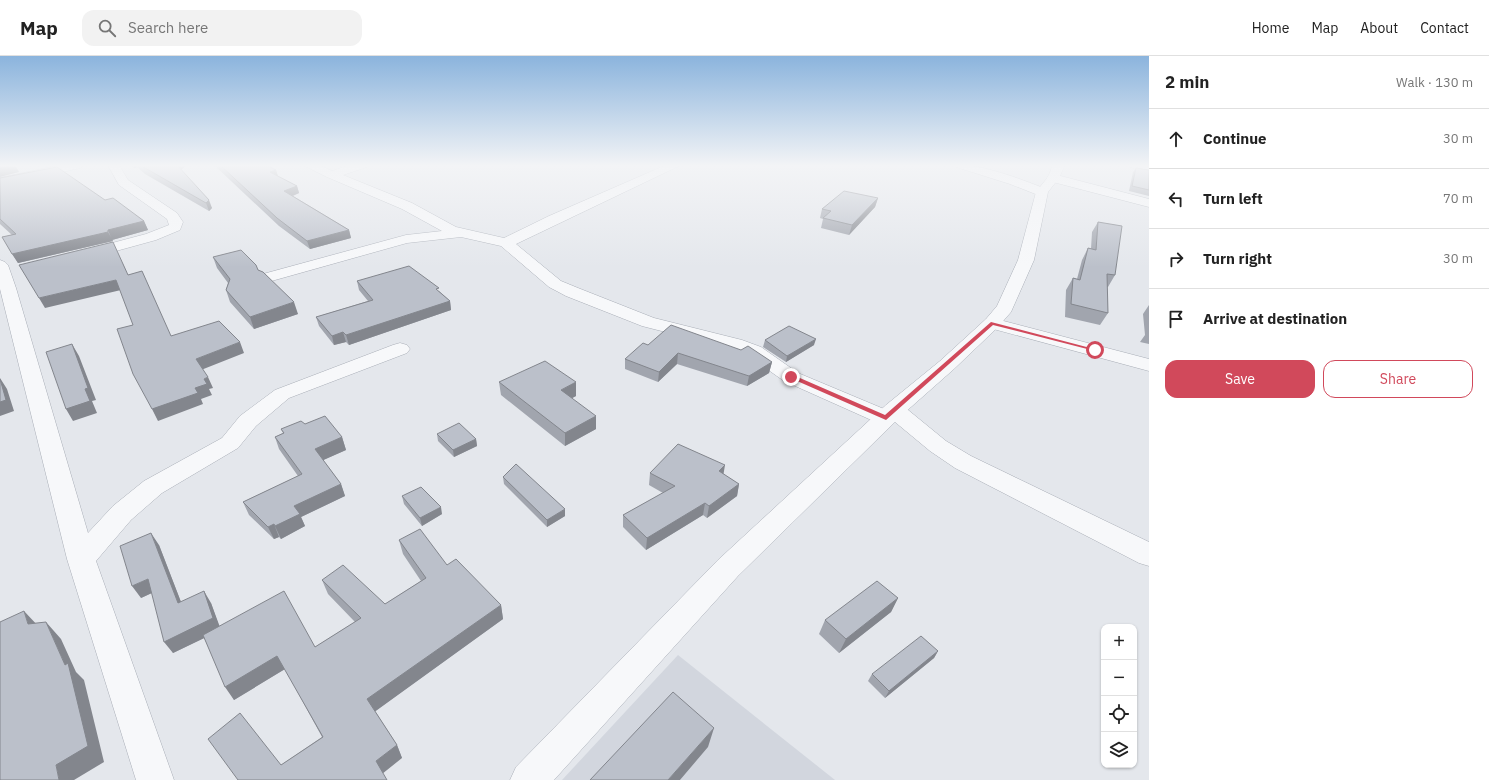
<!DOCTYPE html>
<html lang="en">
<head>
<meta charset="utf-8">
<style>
	:root { --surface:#fff; --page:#f2f2f2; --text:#222; --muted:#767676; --line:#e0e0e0; --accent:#d1495b }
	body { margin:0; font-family:"IBM Plex Sans",sans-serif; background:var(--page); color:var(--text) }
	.controls { position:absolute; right:12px; bottom:12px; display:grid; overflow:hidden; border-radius:8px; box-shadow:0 1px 3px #0004 }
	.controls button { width:36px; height:36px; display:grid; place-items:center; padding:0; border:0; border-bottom:1px solid var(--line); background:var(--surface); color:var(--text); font:20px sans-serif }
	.stop { position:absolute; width:12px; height:12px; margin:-9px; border:3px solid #d1495b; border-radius:50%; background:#fff }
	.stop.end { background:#d1495b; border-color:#fff; box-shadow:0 1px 4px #0008 }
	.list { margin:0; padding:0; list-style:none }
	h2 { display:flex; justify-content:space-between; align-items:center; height:52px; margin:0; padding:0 16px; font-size:17px }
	h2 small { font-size:13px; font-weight:400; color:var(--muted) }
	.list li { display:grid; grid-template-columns:26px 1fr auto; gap:12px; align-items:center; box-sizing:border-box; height:60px; padding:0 16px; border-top:1px solid var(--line) }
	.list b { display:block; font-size:15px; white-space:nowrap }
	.list em { font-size:13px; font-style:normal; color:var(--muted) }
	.actions { display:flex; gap:8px; padding:12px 16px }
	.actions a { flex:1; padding:9px 0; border:1px solid var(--accent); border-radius:12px; text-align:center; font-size:14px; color:var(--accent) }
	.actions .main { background:var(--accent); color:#fff }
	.icon { flex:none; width:22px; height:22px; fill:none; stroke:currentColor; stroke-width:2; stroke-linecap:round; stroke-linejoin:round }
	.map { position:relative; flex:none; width:1149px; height:724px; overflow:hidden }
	header { display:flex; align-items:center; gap:24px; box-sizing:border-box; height:56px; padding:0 20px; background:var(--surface); border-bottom:1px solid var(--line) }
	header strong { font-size:19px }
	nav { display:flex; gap:22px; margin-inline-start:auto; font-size:14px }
	.search { width:280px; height:36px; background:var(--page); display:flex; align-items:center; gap:10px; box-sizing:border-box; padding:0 14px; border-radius:12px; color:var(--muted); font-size:15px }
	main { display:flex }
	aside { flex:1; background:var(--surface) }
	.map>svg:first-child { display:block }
	.built { fill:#d2d6de }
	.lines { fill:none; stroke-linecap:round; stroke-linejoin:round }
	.minor-casing { stroke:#a9aeb7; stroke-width:1 }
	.tertiary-casing { stroke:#a9aeb7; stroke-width:1 }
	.minor { fill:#f7f8fa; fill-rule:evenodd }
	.tertiary { fill:#f7f8fa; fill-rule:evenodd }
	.wall { fill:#a1a5ae }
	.shaded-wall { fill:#83868d }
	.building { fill:#bbc0ca; stroke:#83868d }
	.route { fill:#d1495b }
</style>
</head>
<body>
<header>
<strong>Map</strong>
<div class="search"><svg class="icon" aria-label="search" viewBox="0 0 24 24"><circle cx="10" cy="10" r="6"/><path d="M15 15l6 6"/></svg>Search here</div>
<nav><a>Home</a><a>Map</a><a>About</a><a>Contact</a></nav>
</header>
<main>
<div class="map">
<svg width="1149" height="724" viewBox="0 0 1149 724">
	<rect width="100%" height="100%" fill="#e4e7ec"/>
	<!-- built -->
	<path class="built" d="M 678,599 L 835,724 L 562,724 Z"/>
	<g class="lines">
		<defs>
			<path id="minor" d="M 62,109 L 85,109 L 80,112 L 0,130 L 0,122 Z
				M 108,109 L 119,109 L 128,124 L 177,157 L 183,166 L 180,174 L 156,184 L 87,203 L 82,201 L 79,198 L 82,195 L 146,178 L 169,169 L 167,163 L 119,129 Z
				M 303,109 L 319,109 L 332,115 L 350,109 L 368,109 L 367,111 L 343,119 L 412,147 L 456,171 L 504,182 L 549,160 L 666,109 L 681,109 L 516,188 L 561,225 L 578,232 L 654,262 L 742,284 L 761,291 L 798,317 L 884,353 L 886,349 L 894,347 L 902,349 L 946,385 L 971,400 L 1149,486 L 1149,510 L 1139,507 L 955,412 L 930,395 L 895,366 L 886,369 L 878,367 L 784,325 L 747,299 L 728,292 L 642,270 L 566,240 L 549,231 L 501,190 L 461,181 L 407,187 L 275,224 L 269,226 L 263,224 L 261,221 L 263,218 L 406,179 L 442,175 L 402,153 L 327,121 Z
				M 955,109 C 986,109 1017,122 1046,133 L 1048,136 L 1042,140 L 1038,139 L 1010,128 L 956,111 Z
				M 1129,109 L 1149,109 L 1149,116 L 1130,111 Z
				M 1053,118 L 1149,143 L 1149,151 L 1049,125 L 1047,122 L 1049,119 Z
				M 0,204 L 5,206 L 8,209 L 16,232 L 88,477 L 113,450 L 144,425 L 222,382 L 240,360 L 275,334 L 393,289 L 400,287 L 407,289 L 410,293 L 407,297 L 289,342 L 256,370 L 238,392 L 162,437 L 131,464 L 96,505 L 174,724 L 136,724 L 67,503 L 0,233 Z
				M 992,262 L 1149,303 L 1149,315 L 986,271 L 983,267 L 986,263 Z"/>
			<path id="tertiary" d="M 1053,109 L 1065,109 L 1059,122 L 1048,136 L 1034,204 L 1011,256 L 998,271 L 954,313 L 902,359 L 738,520 L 554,724 L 510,724 L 516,711 L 718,504 L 886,349 L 940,305 L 986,263 L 997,250 L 1018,204 L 1036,136 L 1048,121 Z"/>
		</defs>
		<!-- minor casing -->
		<use href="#minor" class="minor-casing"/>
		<!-- tertiary casing -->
		<use href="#tertiary" class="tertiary-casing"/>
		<!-- minor -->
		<use href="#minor" class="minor"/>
		<!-- tertiary -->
		<use href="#tertiary" class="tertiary"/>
	</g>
	<!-- wall -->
	<path class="wall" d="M 130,109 L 186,109 L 181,114 L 212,152 L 209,155 L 145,118 L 137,111 L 134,112 Z
		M 214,109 L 266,109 L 276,114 L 278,120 L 297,130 L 299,137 L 293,140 L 349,174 L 351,182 L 310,193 L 279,170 Z
		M 1136,112 L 1149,114 L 1149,140 L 1129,135 L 1133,116 Z
		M 0,122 L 105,144 L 144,165 L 148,174 L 112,184 L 113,185 L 18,207 L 2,181 L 12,179 L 0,168 Z
		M 878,142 L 875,151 L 849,179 L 821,172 L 823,163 L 820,162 L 822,153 Z
		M 1098,166 L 1115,219 L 1108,231 L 1107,231 L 1108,257 L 1100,269 L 1065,261 L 1066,234 L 1073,222 L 1077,223 L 1082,204 L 1088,192 L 1091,193 L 1092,176 Z
		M 213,201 L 258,214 L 298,258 L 254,273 L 230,246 L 226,234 L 228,227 L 217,212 Z
		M 357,225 L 439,235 L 450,245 L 451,254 L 349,289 L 346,286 L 334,289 L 319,270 L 316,261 L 368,245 L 359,234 Z
		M 1149,249 L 1149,288 L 1140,286 L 1145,279 L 1143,258 Z
		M 765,284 L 814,289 L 786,306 L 763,291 Z
		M 648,289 L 772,306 L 769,317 L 747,330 L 677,308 L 658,326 L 625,313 L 625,303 Z
		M 499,326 L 576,340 L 572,342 L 596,373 L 565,390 L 501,339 Z
		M 305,368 L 342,381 L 346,394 L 323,404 L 341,428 L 345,440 L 301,461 L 305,470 L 281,483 L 279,481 L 274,483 L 249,459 L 243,446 L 298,420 L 279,393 L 275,381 L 283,377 L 281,373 Z
		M 437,378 L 476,383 L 477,390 L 454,401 L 438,385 Z
		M 650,417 L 723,418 L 739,428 L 737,440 L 707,462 L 703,459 L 646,494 L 623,471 L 623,459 L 663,437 L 649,429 Z
		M 503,421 L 565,460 L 547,471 L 504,428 Z
		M 402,440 L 442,458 L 422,470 L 404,448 Z
		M 399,484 L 447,509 L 501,549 L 503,563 L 375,655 L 397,689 L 402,702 L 281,709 L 322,681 L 285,613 L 234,644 L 204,582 L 173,597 L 152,537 L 141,542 L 159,489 L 181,546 L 211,547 L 219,570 L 315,591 L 355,566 L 328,538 L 322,524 L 385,548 L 421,525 L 403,498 Z
		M 898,542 L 891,556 L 839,597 L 819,578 L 825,564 Z
		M 938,595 L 934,602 L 885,642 L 868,625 L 872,618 Z"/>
	<!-- shaded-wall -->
	<path class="shaded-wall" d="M 11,109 L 15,109 L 19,116 L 0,121 L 0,112 Z
		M 133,109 L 136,109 L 137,111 L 134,112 Z
		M 177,109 L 186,109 L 179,116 Z
		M 276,114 L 278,121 L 270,116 Z
		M 297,130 L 299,137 L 287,142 L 284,135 Z
		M 878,142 L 875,151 L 849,179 L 852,169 Z
		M 209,144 L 212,152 L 209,155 L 206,147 Z
		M 144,165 L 148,174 L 112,184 L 108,174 Z
		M 349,174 L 351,182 L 310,193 L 307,185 Z
		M 108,176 L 113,185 L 18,207 L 12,198 Z
		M 116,224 L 121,234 L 45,252 L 39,242 Z
		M 450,245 L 451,254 L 349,289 L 346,279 Z
		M 294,246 L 298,258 L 254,273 L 250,261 Z
		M 343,276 L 346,286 L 334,289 L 332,280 Z
		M 816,283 L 814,289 L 786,306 L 787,300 Z
		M 240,286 L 244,297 L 201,314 L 196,303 Z
		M 72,288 L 79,300 L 96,344 L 92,345 L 97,357 L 73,365 L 66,353 L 85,333 Z
		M 678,297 L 677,308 L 658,326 L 659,316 Z
		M 772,306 L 769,317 L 747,330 L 749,320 Z
		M 208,321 L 213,332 L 209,333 L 212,339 L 201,343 L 203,348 L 158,365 L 152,353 L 195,332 L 204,323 Z
		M 0,322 L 7,333 L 14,355 L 0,360 Z
		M 576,326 L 576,340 L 561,348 L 561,334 Z
		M 596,360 L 596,373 L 565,390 L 565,377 Z
		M 342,381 L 346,394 L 319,406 L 315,393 Z
		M 476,383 L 477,390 L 454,401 L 453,394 Z
		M 725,409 L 723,421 L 719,415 Z
		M 341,428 L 345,440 L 301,461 L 305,470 L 281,483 L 275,470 L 294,450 Z
		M 739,428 L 737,440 L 707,462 L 709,450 Z
		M 705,447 L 703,459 L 646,494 L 647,482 Z
		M 441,451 L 442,458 L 422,470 L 420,462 Z
		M 565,453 L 565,460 L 547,471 L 547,464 Z
		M 274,468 L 279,481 L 274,483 L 268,471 Z
		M 151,477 L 159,489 L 186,559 L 178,547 Z
		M 148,523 L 156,535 L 141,542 L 132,530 Z
		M 204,535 L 211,547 L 221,574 L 173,597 L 164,586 Z
		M 898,542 L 891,556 L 839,597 L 846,583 Z
		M 501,549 L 503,563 L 373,657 L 367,643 Z
		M 24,555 L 40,572 L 28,568 Z
		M 46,566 L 61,583 L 76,616 L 84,624 L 104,706 L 74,724 L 59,724 L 56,709 L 65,609 Z
		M 938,595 L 934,602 L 885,642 L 889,635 Z
		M 277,600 L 285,613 L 234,644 L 225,631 Z
		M 714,672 L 708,691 L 680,724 L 668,724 Z
		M 397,689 L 402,702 L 382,718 L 376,705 Z"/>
	<!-- building -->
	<path class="building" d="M 0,109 L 11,109 L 0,112 Z
		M 140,109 L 177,109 L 209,144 L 206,147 Z
		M 220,109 L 266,109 L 276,114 L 270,116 L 297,130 L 284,135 L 349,174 L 307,185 L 277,162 Z
		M 57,111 L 105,144 L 113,142 L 144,165 L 108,174 L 108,176 L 12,198 L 2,181 L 16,178 L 0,163 L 0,122 Z
		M 1136,112 L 1149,114 L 1149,134 L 1132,130 Z
		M 844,135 L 878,142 L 852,169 L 823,162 L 831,155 L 822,153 Z
		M 1098,166 L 1122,170 L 1115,219 L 1107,218 L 1108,257 L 1071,248 L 1073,222 L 1080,224 L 1088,192 L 1096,194 Z
		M 113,186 L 128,219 L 142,215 L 171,280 L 219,265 L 240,286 L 196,303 L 208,321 L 204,323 L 207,328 L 195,332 L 198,337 L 152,353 L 133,318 L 117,273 L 133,269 L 116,224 L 39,242 L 19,209 Z
		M 241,194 L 256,209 L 258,214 L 263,216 L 294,246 L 250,261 L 226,234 L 230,223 L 213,201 Z
		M 409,210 L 439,232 L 436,233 L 450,245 L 346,279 L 343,276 L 332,280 L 316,261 L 373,244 L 357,225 Z
		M 671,269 L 741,294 L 748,290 L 772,306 L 749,320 L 678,297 L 659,316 L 625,303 L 643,287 L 648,289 Z
		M 789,270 L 816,283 L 787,300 L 765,284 Z
		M 72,288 L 88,332 L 85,333 L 90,345 L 66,353 L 46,296 Z
		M 545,305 L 576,326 L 561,334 L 596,360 L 565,377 L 499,326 Z
		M 0,323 L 6,344 L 0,346 Z
		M 325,360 L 342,381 L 315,393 L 341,428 L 294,450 L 300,458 L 275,470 L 274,468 L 268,471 L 243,446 L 302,418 L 275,381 L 284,377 L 281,373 L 301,365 L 305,368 Z
		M 459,367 L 476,383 L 453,394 L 437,378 Z
		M 678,388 L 725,409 L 719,415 L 739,428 L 709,450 L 705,447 L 647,482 L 623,459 L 675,430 L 650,417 Z
		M 516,408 L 565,453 L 547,464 L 503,421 Z
		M 421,431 L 441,451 L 420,462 L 402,440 Z
		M 420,473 L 447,509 L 456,503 L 501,549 L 367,643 L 397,689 L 376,705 L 387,724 L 238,724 L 208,683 L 240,657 L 281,709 L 323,681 L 277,600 L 225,631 L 203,579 L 284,535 L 315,591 L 361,562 L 322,524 L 343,509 L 385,548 L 426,522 L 399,484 Z
		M 151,477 L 178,547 L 204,535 L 213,562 L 164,586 L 148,523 L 132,530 L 120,490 Z
		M 877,525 L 898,542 L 846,583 L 825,564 Z
		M 24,555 L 28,568 L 46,566 L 65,609 L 68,607 L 88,690 L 56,709 L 59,724 L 0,724 L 0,566 Z
		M 921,580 L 938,595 L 889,635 L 872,618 Z
		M 673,636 L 714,672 L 668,724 L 590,724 Z"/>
	<!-- sky -->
	<linearGradient id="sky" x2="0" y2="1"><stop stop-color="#8bb4dd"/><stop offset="0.52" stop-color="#f3f4f6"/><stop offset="1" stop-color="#f3f4f6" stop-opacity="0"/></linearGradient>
	<rect width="1149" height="211" fill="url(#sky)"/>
	<!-- route -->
	<path class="route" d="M 991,266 L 1098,294 L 1095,295 L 993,269 L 886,364 L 788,321 L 793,319 L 885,359 Z"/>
</svg>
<div class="controls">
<button>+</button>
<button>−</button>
<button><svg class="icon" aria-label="locate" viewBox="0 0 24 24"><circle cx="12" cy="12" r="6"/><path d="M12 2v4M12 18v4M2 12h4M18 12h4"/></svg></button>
<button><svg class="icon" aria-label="layers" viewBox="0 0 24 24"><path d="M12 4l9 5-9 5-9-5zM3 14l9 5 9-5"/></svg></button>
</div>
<div class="stop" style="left:1095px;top:294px"></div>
<div class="stop end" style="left:791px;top:321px"></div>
</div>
<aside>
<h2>2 min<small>Walk · 130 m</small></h2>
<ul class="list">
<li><svg class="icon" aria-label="ahead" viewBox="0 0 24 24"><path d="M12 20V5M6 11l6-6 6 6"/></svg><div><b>Continue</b></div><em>30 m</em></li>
<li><svg class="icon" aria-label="left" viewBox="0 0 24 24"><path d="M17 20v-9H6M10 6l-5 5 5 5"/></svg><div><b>Turn left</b></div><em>70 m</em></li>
<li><svg class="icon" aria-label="right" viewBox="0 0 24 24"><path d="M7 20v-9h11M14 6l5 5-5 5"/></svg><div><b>Turn right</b></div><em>30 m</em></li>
<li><svg class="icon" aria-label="arrive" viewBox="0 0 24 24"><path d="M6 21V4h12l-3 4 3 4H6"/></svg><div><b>Arrive at destination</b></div></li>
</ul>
<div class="actions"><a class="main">Save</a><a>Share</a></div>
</aside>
</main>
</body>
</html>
